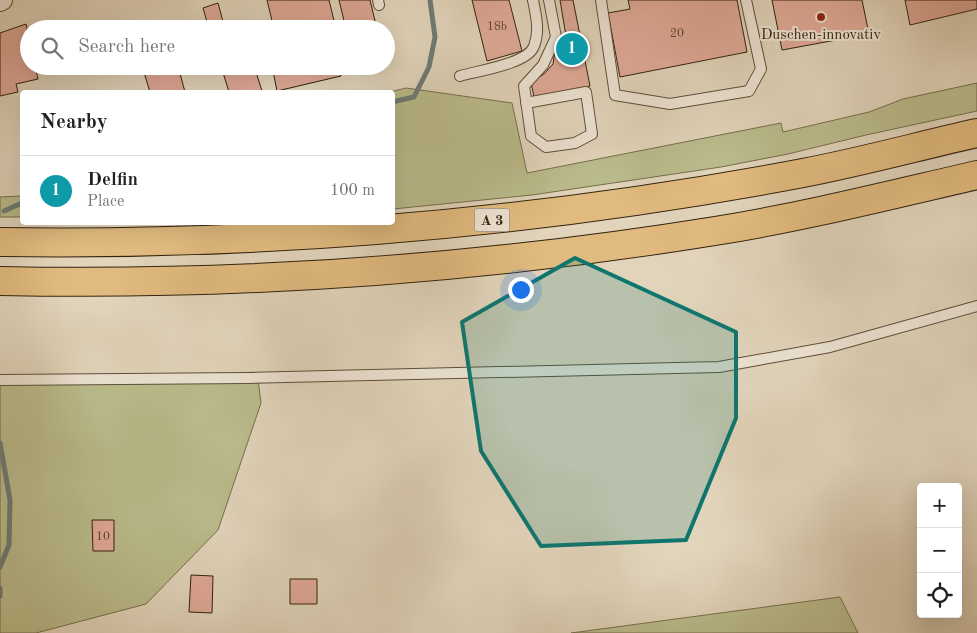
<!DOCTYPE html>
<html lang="en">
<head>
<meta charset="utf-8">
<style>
	:root { --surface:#fff; --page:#f2f2f2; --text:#222; --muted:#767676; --line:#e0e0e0; --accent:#0b8043 }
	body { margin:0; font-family:"Old Standard TT",serif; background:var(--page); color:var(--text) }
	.controls { position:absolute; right:15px; bottom:15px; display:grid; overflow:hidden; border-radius:5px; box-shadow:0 5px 20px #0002 }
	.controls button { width:45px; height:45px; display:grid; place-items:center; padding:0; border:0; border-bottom:1px solid var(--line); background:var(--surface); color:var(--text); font:25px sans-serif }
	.you { position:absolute; left:520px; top:289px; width:18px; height:18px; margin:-12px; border:4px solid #fff; border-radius:50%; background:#1a73e8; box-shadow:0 0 0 8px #1a73e833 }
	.badge { display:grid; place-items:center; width:32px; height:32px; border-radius:50%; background:var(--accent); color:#fff; font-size:16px; font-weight:700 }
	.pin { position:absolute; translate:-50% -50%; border:2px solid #fff; box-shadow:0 1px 5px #0006 }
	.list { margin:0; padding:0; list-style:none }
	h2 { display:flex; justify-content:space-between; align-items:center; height:65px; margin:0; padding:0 20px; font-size:21px }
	h2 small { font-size:16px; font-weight:400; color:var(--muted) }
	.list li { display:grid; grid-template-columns:32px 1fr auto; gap:15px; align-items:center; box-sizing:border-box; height:70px; padding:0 20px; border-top:1px solid var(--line) }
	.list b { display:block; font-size:19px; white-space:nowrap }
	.list p { margin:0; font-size:16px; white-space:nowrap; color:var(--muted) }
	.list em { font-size:16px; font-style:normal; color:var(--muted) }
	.icon { flex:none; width:28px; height:28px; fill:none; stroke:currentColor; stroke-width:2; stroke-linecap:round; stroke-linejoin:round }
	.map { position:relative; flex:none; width:977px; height:633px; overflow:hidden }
	.search { position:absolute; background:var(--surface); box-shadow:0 5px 20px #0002; left:20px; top:20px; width:375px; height:55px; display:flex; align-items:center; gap:12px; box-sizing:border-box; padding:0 18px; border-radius:28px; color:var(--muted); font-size:19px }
	.panel { position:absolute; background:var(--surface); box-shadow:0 5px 20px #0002; left:20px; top:90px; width:375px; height:135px; border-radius:5px }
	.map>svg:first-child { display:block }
	.green { fill:#babb8b; stroke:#766e4d }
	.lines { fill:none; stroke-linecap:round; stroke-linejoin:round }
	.stream { stroke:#6f7b75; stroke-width:5 }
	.building { fill:#dfa997; stroke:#32220f }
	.service-casing { stroke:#5e4e3a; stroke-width:12 }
	.minor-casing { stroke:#5e4e3a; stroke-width:22 }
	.motorway-casing { stroke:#32220f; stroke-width:30 }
	.service { stroke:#ece3d3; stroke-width:10 }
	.minor { stroke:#ece3d3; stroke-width:20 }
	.motorway { stroke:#e0ba7e; stroke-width:28 }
	.marked { fill:#0f766e; fill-opacity:0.2; stroke:#0f766e; stroke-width:4; stroke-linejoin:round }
	.poi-dot { fill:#8f2418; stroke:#ece3d3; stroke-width:2 }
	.labels { text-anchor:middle; stroke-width:4; stroke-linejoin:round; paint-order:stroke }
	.number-label { font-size:12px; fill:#5d4431 }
	.shield { fill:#ece3d3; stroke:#6a5c4a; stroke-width:1 }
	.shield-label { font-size:14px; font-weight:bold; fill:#32220f }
	.poi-label { font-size:15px; fill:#32220f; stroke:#ece3d3 }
</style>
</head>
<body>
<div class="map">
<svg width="977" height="633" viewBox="0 0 977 633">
	<rect width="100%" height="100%" fill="#e1d4bb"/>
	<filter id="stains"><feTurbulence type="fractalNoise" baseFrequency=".004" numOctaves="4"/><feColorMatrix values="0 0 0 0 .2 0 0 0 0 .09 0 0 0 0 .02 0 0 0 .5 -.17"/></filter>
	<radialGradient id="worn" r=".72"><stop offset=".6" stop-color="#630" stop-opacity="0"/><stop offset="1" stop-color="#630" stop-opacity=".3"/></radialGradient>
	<!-- green -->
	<path class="green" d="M 977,83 L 977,111 L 866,135 L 788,154 L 721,167 L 532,195 L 393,209 L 392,92 L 390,92 L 406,88 L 512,103 L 527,173 L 781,123 L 783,132 L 869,112 L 903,99 Z
		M 22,196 L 22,217 L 0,217 L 0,197 Z
		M 258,379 L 261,403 L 218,530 L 146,604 L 36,633 L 0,633 L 0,380 Z
		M 840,597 L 858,633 L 571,633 Z"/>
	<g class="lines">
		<!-- stream -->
		<path class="stream" d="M 392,102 L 414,97 L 429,67 L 435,37 L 430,0
			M 4,211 L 22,203
			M 0,443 L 10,500 L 9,545 L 0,567
			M 0,588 L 0,596"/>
	</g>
	<!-- building -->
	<path class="building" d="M 267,0 L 329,0 L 336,29 L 274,29 Z
		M 339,0 L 370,0 L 377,29 L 346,29 Z
		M 472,0 L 509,0 L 522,51 L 487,61 Z
		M 560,0 L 573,0 L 590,86 L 534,97 L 531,82 L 544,74 L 553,64 L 555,51 L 568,48 Z
		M 628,0 L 737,0 L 747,52 L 620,77 L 608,13 L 630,9 Z
		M 772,0 L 862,0 L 869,34 L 782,50 Z
		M 905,0 L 977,0 L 977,9 L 910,25 Z
		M 218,3 L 225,29 L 209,29 L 203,8 Z
		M 26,24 L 29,38 L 29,66 L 35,66 L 38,79 L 16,84 L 18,92 L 0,96 L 0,33 Z
		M 142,66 L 178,66 L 185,92 L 150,92 Z
		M 221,66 L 254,66 L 262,91 L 229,92 Z
		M 272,66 L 339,66 L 341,76 L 277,91 Z
		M 92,520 L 114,520 L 114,551 L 93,551 Z
		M 191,575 L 213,576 L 212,613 L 189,612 Z
		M 290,579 L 317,579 L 317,604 L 290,604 Z"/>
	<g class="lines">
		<defs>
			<path id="service" d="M 378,0 L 379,5
				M 601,0 L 615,95 L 670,104 L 749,91 L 761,69 L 746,0
				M 460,76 C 477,71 528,64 534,46 C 540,31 536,15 533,0
				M 526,103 L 586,92 L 592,134 L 575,143 L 546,147 L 531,136 L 524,86 L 543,65 L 556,37 L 549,0
				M 0,380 L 246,378 L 719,367 L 830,347 L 977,306"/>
			<path id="minor" d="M 0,1 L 2,0"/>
			<path id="motorway" d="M 0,242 C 270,246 538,223 803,173 C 861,162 919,146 977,133
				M 0,281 C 239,286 479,269 715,231 C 803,217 890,195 977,175"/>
		</defs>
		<!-- service casing -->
		<use href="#service" class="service-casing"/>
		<!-- minor casing -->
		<use href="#minor" class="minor-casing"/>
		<!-- motorway casing -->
		<use href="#motorway" class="motorway-casing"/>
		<!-- service -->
		<use href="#service" class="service"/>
		<!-- minor -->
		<use href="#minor" class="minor"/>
		<!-- motorway -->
		<use href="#motorway" class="motorway"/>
	</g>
	<!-- marked area -->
	<path class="marked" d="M 575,258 L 736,332 L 736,418 L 686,540 L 541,546 L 481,451 L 462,322 Z"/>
	<!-- markers -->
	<circle class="poi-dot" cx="821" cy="17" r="5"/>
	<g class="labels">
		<!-- number labels -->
		<g class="number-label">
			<text x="497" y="30">18b</text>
			<text x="677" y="37">20</text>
			<text x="103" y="540">10</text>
		</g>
		<!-- shield labels -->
		<rect class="shield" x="474.5" y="208.5" width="35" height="23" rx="4"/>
		<g class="shield-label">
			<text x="492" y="225">A 3</text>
		</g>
		<!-- poi labels -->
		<g class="poi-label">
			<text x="821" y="39">Duschen-innovativ</text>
		</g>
	</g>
	<rect width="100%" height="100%" filter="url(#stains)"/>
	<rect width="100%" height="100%" fill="url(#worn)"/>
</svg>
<div class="controls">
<button>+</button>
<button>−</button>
<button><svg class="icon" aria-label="locate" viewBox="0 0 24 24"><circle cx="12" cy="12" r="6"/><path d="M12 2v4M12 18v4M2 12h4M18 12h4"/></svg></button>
</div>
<div class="you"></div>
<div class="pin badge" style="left:572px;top:49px;background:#0f9aa8">1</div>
<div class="search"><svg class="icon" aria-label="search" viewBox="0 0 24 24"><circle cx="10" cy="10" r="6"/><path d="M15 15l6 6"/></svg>Search here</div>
<section class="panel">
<h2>Nearby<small></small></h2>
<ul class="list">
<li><span class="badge" style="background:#0f9aa8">1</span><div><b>Delfin</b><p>Place</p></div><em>100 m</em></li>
</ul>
</section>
</div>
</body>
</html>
